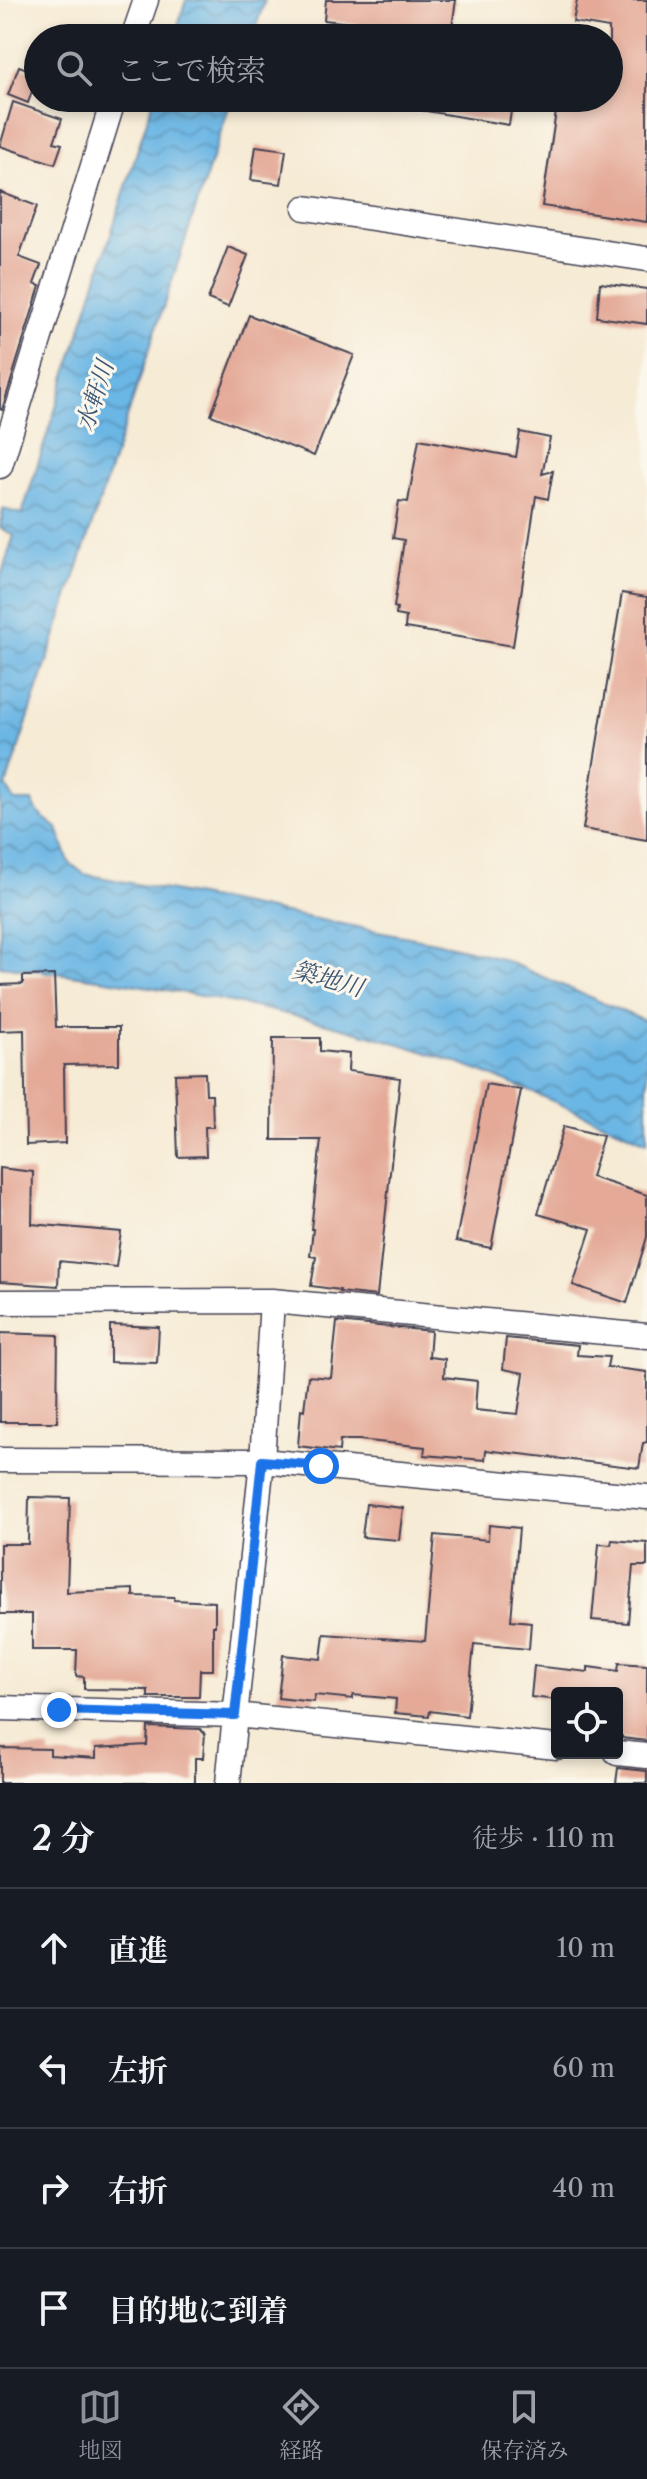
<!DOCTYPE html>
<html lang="ja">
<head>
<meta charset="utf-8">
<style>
	:root { --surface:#171b24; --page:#20242c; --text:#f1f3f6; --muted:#9ea1a6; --line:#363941; --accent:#8c9099 }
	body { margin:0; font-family:"Libre Caslon Text","Noto Serif JP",serif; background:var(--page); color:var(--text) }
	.controls { position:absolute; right:24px; bottom:24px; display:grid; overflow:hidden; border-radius:8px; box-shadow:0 4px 12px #0003 }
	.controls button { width:72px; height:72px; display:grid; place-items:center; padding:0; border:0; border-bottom:2px solid var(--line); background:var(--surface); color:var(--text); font:40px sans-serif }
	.stop { position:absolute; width:24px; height:24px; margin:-18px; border:6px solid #1a73e8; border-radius:50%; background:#fff }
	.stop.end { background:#1a73e8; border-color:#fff; box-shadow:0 2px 8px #0008 }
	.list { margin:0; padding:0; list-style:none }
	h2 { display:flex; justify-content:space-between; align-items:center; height:104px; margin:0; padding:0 32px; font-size:34px }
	h2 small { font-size:26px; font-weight:400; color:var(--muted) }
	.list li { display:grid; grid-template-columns:52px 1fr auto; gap:24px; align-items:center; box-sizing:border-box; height:120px; padding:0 32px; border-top:2px solid var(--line) }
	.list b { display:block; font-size:30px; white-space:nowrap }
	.list em { font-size:26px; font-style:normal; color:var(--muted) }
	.icon { flex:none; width:44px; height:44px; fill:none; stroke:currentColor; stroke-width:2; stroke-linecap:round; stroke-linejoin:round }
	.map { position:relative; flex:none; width:647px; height:1783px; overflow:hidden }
	.search { position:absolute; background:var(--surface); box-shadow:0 4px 12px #0003; left:24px; right:24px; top:24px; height:88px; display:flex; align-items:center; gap:20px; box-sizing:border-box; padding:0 28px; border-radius:44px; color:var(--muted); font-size:30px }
	.sheet { height:584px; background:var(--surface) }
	nav { display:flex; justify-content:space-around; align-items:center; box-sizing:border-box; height:112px; border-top:2px solid var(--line); background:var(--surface); font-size:22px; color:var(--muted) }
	nav a { display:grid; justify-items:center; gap:4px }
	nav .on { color:var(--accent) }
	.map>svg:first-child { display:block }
	.water { fill:url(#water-waves); stroke:#466c90; stroke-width:2 }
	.building { fill:#e4a997 }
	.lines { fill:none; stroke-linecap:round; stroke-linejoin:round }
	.minor-casing { stroke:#424052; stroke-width:27 }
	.minor { stroke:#fff; stroke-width:24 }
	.route { stroke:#1a73e8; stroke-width:10 }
	.labels { text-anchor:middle; stroke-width:6; stroke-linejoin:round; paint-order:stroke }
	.water-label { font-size:24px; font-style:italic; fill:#3c5676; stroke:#fbf7ec }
</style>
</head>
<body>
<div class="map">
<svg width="647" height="1783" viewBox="0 0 647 1783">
	<defs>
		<pattern id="water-waves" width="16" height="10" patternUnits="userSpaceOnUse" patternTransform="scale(2)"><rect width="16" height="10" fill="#6bb6e4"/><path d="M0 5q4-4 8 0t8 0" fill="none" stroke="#5894ba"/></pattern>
	</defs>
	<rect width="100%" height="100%" fill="#fbf7ec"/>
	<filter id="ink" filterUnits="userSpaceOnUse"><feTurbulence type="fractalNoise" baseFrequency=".0125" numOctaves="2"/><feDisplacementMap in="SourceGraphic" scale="16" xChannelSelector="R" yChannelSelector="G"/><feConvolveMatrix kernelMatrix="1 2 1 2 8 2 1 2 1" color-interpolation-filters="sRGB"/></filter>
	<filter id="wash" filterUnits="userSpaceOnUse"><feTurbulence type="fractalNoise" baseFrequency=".006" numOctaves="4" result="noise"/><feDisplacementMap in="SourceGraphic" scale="32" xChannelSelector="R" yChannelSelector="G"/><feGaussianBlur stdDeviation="1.8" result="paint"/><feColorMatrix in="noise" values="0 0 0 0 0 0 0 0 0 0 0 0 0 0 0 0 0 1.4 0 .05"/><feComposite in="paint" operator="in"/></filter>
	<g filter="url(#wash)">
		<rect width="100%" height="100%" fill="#f6ebd5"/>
		<!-- water -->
		<path class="water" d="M 186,0 L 265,0 L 252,38 L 174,38 Z
			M 154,98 L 232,98 L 6,786 L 15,801 L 32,801 L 39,814 L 57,828 L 69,862 L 84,874 L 440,943 L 497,957 L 647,1022 L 647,1142 C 571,1109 495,1074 416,1049 C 281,1007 140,982 0,966 L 0,579 L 14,535 L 0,528 L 3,509 L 22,514 Z"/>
		<g id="blocks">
			<!-- building -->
			<path class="building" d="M 326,0 L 456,0 L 451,34 L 419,30 L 419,38 L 388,38 L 389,32 L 358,27 L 358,24 L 324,20 Z
				M 577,0 L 647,0 L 647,222 L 542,206 L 558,98 L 609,98 L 609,28 L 573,22 Z
				M 19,66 L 38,73 L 28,103 L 8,95 Z
				M 421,98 L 513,98 L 509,125 L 420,110 Z
				M 13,102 L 62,119 L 54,142 L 62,144 L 55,164 L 0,146 Z
				M 256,146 L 286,150 L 281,184 L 251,180 Z
				M 0,192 L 37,206 L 19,257 L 41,265 L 34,284 L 40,286 L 2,410 L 0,409 Z
				M 228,247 L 248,255 L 228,307 L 208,299 Z
				M 600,283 L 647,289 L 647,324 L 597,317 Z
				M 249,315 L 354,355 L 314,456 L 211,415 Z
				M 520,432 L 550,438 L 542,474 L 553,471 L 548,499 L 536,496 L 513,646 L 405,628 L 406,617 L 396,615 L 397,608 L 394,607 L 404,540 L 393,538 L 399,501 L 408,502 L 419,439 L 516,457 Z
				M 622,593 L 647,597 L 647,840 L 583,829 Z
				M 54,975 L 56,1027 L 119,1027 L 119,1064 L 64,1065 L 65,1143 L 26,1145 L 24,1030 L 0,1031 L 0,985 L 23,984 L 23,976 Z
				M 273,1038 L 320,1038 L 320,1051 L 349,1054 L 348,1071 L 400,1078 L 377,1296 L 339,1292 L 340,1290 L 311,1286 L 316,1257 L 310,1256 L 313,1229 L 311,1229 L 321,1140 L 272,1140 Z
				M 205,1073 L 206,1094 L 212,1094 L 213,1127 L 205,1127 L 206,1156 L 178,1157 L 175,1074 Z
				M 486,1084 L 521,1090 L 491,1248 L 456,1241 Z
				M 564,1126 L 603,1136 L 591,1177 L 647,1195 L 647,1237 L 627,1303 L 573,1285 L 591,1229 L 538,1214 Z
				M 0,1168 L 33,1172 L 32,1224 L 121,1232 L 116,1267 L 59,1261 L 58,1286 L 0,1282 Z
				M 337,1322 L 431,1331 L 429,1357 L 445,1359 L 444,1377 L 477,1381 L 475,1410 L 518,1414 L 524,1373 L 503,1369 L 506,1338 L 578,1345 L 577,1355 L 609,1357 L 607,1367 L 647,1372 L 647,1442 L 643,1443 L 639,1468 L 486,1450 L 485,1460 L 424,1455 L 425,1447 L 359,1440 L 340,1440 L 339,1451 L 298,1446 L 301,1409 L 304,1410 L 308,1376 L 331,1378 Z
				M 110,1325 L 159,1327 L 157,1363 L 110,1362 Z
				M 0,1333 L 58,1335 L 57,1422 L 0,1422 Z
				M 29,1497 L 70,1498 L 67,1592 L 133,1589 L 133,1596 L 174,1597 L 174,1600 L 215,1602 L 215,1626 L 213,1626 L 213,1670 L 200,1670 L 199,1697 L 148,1697 L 148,1690 L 84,1689 L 84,1677 L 76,1676 L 77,1650 L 32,1650 L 32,1614 L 0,1614 L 0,1544 L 28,1544 Z
				M 366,1504 L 403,1508 L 399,1540 L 362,1537 Z
				M 489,1525 L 519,1528 L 511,1620 L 531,1622 L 529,1649 L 474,1644 L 467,1716 L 430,1711 L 429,1716 L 395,1713 L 396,1699 L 353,1695 L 353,1699 L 315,1695 L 314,1702 L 278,1698 L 283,1655 L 321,1659 L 324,1634 L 425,1641 L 435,1535 L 488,1540 Z
				M 612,1540 L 647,1543 L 647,1566 L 633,1566 L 628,1623 L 592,1620 L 599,1544 L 611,1545 Z
				M 619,1663 L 647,1665 L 647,1741 L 622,1738 L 622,1736 L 617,1736 L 617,1693 L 557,1693 L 557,1700 L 531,1697 L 534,1666 L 588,1672 L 588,1667 L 618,1671 Z
				M 148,1727 L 200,1729 L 205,1734 L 203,1758 L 195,1758 L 195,1783 L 0,1783 L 0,1748 L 50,1749 L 50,1755 L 96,1758 L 96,1748 L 147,1745 Z
				M 618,1768 L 647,1771 L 647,1783 L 616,1783 Z"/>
		</g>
	</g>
	<g filter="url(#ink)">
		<use href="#blocks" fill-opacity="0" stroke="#424052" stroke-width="2"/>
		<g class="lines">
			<defs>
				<path id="minor" d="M 133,38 L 146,0
					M 305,208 L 647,259
					M 0,466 L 114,98
					M 0,1302 L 272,1301 L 647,1336
					M 0,1460 L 262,1461 L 647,1497
					M 0,1708 L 235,1715 L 557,1747
					M 617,1753 L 647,1756
					M 228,1783 L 262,1461 L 272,1301"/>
			</defs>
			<!-- minor casing -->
			<use href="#minor" class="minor-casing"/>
			<!-- minor -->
			<use href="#minor" class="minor"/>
		</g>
	</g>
	<g class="lines" filter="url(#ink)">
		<!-- route -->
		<path class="route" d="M 59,1710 L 235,1715 L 262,1461 L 321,1466"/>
	</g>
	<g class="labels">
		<!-- water labels -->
		<g class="water-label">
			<text transform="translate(95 396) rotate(-72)" y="8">水軒川</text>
			<text transform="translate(328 979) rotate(16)" y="8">築地川</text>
		</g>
	</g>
</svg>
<div class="controls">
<button><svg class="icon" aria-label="locate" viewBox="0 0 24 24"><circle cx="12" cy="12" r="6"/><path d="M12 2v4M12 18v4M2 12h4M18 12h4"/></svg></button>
</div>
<div class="stop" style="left:321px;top:1466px"></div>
<div class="stop end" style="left:59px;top:1710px"></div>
<div class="search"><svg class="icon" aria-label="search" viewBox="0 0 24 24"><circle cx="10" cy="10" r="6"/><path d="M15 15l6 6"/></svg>ここで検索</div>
</div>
<section class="sheet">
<h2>2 分<small>徒歩 · 110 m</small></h2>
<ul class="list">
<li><svg class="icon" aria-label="ahead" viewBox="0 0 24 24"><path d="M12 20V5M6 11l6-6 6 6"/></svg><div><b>直進</b></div><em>10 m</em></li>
<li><svg class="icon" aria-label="left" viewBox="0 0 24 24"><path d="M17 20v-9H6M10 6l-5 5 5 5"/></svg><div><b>左折</b></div><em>60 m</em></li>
<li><svg class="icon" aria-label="right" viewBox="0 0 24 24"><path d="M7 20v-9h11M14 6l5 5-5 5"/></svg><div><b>右折</b></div><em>40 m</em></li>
<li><svg class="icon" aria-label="arrive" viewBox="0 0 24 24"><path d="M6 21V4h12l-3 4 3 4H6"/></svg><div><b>目的地に到着</b></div></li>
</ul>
</section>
<nav>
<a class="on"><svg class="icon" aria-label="map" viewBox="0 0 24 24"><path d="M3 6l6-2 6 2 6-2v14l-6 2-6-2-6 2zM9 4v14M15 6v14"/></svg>地図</a>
<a><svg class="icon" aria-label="directions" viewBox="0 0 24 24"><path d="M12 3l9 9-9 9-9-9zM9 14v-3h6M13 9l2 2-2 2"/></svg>経路</a>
<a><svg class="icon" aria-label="saved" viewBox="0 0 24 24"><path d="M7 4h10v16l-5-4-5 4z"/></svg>保存済み</a>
</nav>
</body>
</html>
